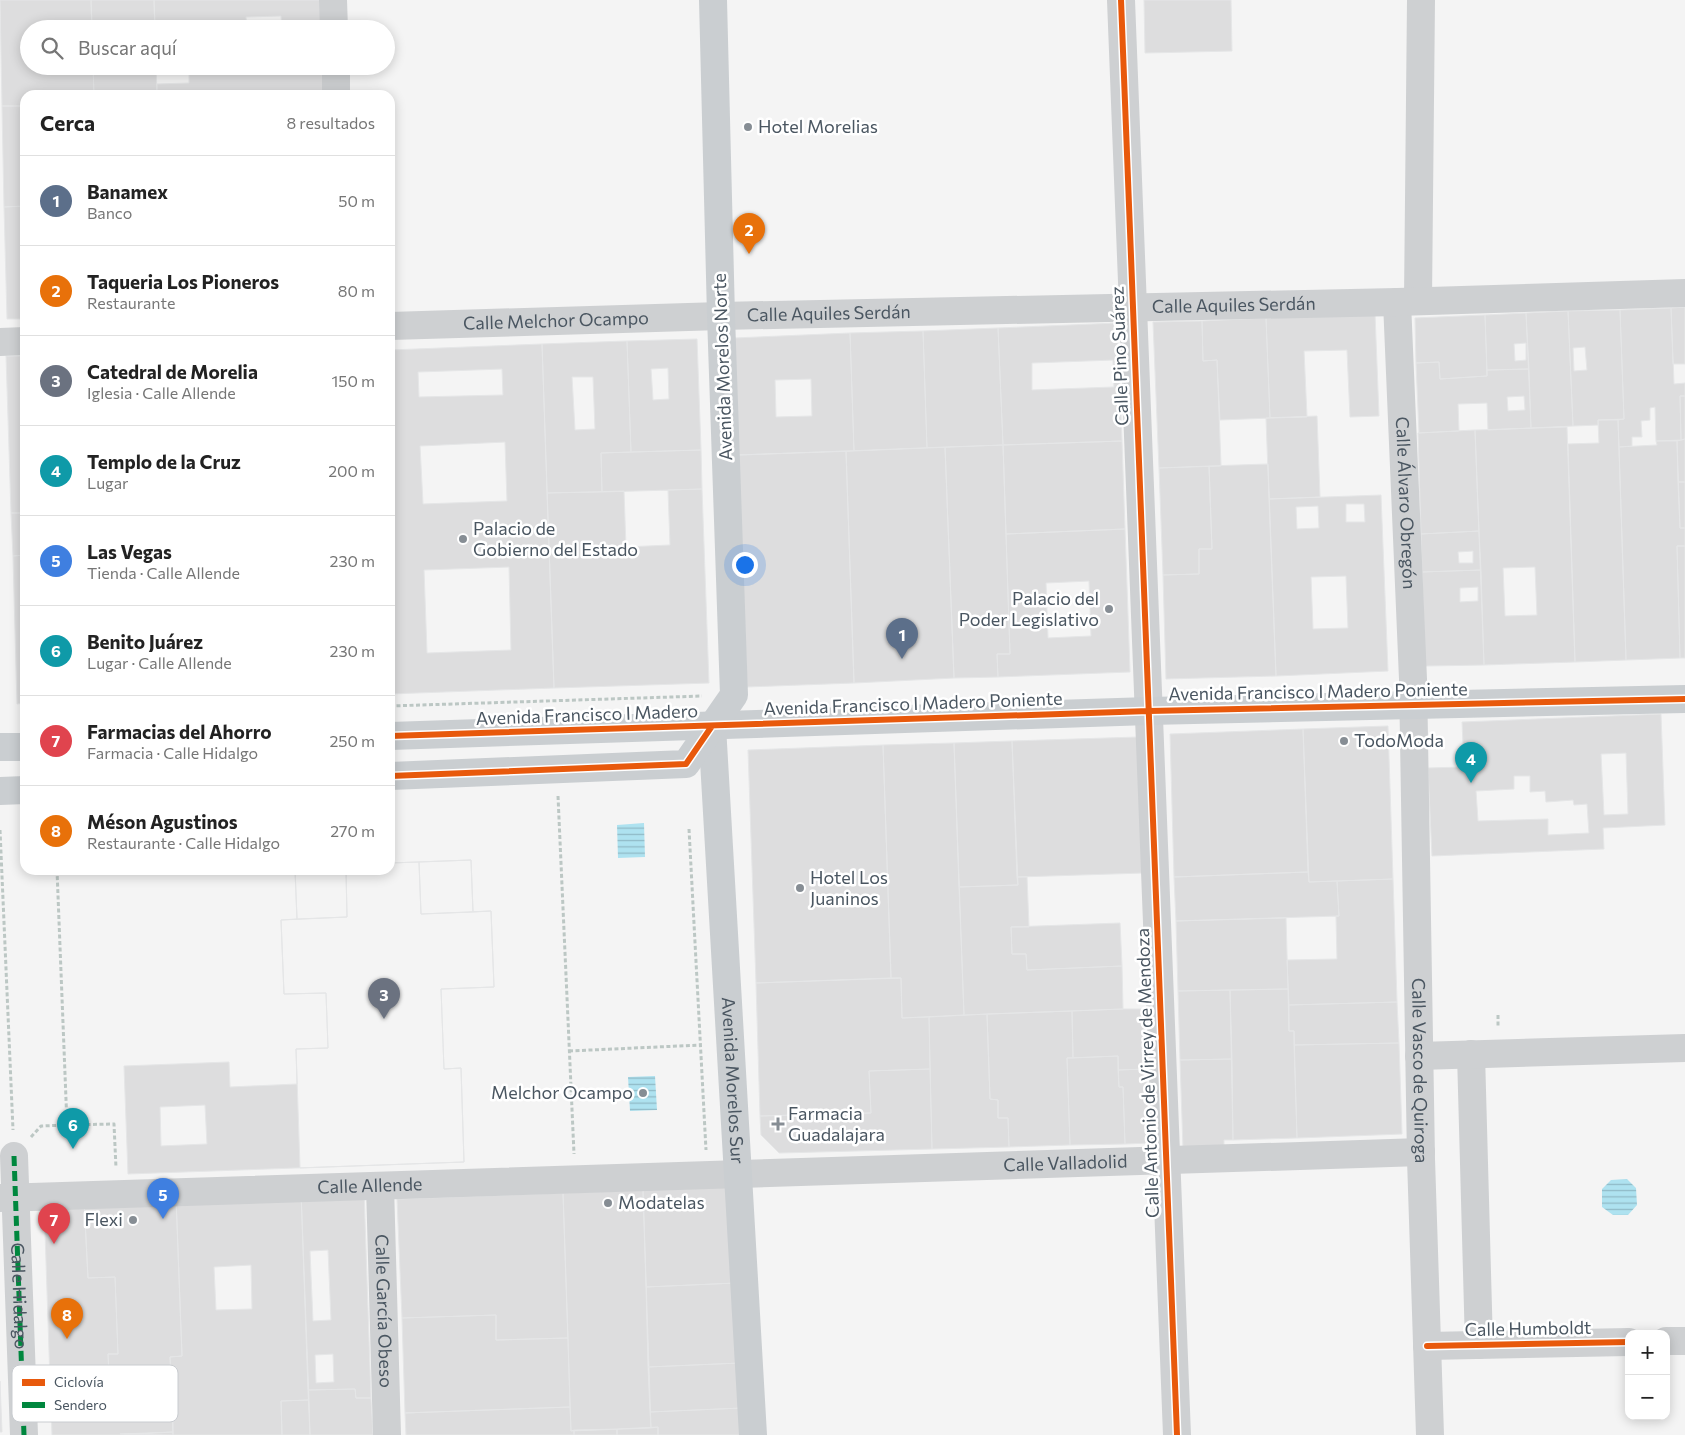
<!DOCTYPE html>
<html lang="es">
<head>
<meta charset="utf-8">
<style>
	:root { --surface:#fff; --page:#f6f6f6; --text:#222; --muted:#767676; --line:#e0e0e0; --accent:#868d94 }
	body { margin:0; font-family:Commissioner,sans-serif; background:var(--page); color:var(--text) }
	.controls { position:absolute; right:15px; bottom:15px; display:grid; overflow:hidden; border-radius:10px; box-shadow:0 2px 12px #0003 }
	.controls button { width:45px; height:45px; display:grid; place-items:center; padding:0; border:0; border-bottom:1px solid var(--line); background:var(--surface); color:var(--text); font:25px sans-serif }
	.you { position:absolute; left:744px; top:564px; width:18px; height:18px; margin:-12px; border:4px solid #fff; border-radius:50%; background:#1a73e8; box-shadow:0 0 0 8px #1a73e833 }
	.badge { display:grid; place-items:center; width:32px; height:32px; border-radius:50%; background:var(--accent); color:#fff; font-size:16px; font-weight:700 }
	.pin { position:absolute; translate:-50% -41px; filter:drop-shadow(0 1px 2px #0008) }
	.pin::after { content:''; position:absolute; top:26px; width:18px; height:15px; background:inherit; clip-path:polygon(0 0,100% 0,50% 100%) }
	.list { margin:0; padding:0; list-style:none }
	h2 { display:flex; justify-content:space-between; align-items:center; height:65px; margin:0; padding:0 20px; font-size:21px }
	h2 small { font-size:16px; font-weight:400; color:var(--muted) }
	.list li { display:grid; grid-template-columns:32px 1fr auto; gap:15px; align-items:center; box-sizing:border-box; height:90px; padding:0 20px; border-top:1px solid var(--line) }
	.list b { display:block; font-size:19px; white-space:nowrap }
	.list p { margin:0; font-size:16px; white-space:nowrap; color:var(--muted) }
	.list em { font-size:16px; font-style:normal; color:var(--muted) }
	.icon { flex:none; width:28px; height:28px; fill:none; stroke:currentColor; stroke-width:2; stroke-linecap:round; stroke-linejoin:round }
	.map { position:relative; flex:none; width:1685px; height:1435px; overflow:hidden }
	.search { position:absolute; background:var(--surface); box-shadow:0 2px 12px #0003; left:20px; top:20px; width:375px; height:55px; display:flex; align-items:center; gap:12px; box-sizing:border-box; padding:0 18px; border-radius:28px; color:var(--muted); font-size:19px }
	.panel { position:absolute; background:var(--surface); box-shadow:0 2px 12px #0003; left:20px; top:90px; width:375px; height:785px; border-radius:15px }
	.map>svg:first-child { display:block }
	.water { fill:url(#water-rules) }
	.building { fill:#ddddde; stroke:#e5e6e7; fill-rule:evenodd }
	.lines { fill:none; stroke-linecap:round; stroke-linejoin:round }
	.path { stroke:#bcc7c4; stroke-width:3; stroke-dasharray:4 2.5; stroke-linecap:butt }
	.minor { stroke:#ced0d2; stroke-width:28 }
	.major { stroke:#caced1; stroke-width:28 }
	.quiet { stroke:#00873e; stroke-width:5; stroke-dasharray:10 5; stroke-linecap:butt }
	.cycleway-casing { stroke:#fff; stroke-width:9 }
	.cycleway { stroke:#e8590c; stroke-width:6 }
	.poi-dot { fill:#868d94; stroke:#fff; stroke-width:2 }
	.labels { text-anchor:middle; stroke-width:5; stroke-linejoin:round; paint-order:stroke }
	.poi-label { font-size:18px; fill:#4a5661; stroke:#fff; text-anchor:start }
	.street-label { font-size:18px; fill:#4a5661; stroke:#fff }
	.key { fill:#fff; stroke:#c9ccd0; stroke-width:1 }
	.key-label { font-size:14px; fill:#4a5661 }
</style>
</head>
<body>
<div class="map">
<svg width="1685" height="1435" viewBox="0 0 1685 1435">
	<defs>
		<pattern id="water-rules" width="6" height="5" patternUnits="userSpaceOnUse" patternTransform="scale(1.25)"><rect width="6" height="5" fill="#aee2f0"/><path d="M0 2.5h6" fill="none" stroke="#90bac6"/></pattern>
	</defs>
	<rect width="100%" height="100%" fill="#f4f4f4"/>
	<!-- water -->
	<path class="water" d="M 644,823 L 645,857 L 618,858 L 617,825 Z
		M 655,1076 L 657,1110 L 630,1111 L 628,1077 Z
		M 1627,1179 L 1636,1188 L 1637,1205 L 1628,1215 L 1613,1215 L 1602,1207 L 1602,1189 L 1611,1180 Z"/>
	<!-- building -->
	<path class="building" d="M 0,0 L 91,0 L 92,29 L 29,29 L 29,66 L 43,66 L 43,71 L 83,69 L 83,66 L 93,66 L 94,95 L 25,95 L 25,106 L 2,106 Z
		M 91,0 L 154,0 L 155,29 L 92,29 Z
		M 154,0 L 320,0 L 321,29 L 282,29 L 281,16 L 246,17 L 247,29 L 155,29 Z
		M 1144,0 L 1231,0 L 1232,51 L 1145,53 Z
		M 93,66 L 156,66 L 157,95 L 94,95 Z
		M 156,66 L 322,66 L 156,70 Z
		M 322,66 L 323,95 L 157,95 L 157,84 L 189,83 L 189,70 Z
		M 2,106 L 25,106 L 25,206 L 4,207 Z
		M 25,206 L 25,319 L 7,319 L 4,207 Z
		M 1685,307 L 1685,364 L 1673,364 L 1671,308 Z
		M 1671,308 L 1674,384 L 1685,383 L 1685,396 L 1680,396 L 1681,440 L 1656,441 L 1655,407 L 1650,408 L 1650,420 L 1641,421 L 1642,437 L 1632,437 L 1632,446 L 1619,447 L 1618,420 L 1624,419 L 1620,310 Z
		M 1620,310 L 1624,419 L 1598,420 L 1598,425 L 1573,426 L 1568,311 ZM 1585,347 L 1587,370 L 1574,371 L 1573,348 Z
		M 1568,311 L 1573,426 L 1531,428 L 1526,313 Z
		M 1526,313 L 1529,369 L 1487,370 L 1485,315 ZM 1526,343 L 1526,360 L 1515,361 L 1514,344 Z
		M 1375,314 L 1379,416 L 1350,417 L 1347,350 L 1304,351 L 1307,417 L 1270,418 L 1266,318 Z
		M 1485,315 L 1487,376 L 1440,379 L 1439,362 L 1416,363 L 1415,318 Z
		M 1266,318 L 1270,418 L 1220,420 L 1217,360 L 1203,361 L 1202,321 Z
		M 1202,321 L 1203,361 L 1217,360 L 1221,466 L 1159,468 L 1153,322 Z
		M 1117,323 L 1122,441 L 1003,445 L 998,328 ZM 1113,360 L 1114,387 L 1032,390 L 1032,363 Z
		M 998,328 L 1003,445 L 927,448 L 923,331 Z
		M 923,331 L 927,448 L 854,451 L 850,333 Z
		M 850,333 L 854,451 L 738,455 L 734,338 ZM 811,379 L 812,416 L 776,417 L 775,380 Z
		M 697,339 L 701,450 L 631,452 L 627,341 ZM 668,368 L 669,399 L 653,400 L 651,369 Z
		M 627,341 L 631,452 L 601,453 L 602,492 L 547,493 L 542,344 ZM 572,377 L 593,377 L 595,429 L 575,430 Z
		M 542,344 L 554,688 L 390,694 L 390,350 ZM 502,369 L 503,395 L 419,397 L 418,372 ZM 505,442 L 507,501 L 423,504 L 420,446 ZM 509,567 L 511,650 L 427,653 L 424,570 Z
		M 6,356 L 25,356 L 25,513 L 11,513 Z
		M 1439,362 L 1440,379 L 1487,376 L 1487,370 L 1529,369 L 1531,428 L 1488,430 L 1487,403 L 1458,404 L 1459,431 L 1419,433 L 1416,363 ZM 1524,396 L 1525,410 L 1508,411 L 1507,397 Z
		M 1680,396 L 1685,396 L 1685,439 L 1681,440 Z
		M 1317,416 L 1320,497 L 1269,499 L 1266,418 Z
		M 1598,420 L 1618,420 L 1626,660 L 1575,662 L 1568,444 L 1599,443 Z
		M 1567,427 L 1575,662 L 1484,665 L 1475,430 ZM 1535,567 L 1537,615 L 1505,616 L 1503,568 Z
		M 1475,430 L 1479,531 L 1421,534 L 1418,433 Z
		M 1685,439 L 1685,482 L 1678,482 L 1677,441 Z
		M 1122,441 L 1125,529 L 1006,534 L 1003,445 Z
		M 1656,441 L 1677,441 L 1680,528 L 1685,528 L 1685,546 L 1677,546 L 1680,658 L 1626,660 L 1619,447 L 1657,445 Z
		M 1003,445 L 1010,654 L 997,654 L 998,677 L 954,678 L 945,447 Z
		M 945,447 L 954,678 L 854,683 L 846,451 Z
		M 701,450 L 702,489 L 602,492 L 601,453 Z
		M 846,451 L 854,683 L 747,687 L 738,455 Z
		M 1268,464 L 1276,676 L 1166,679 L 1163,575 L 1199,574 L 1199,549 L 1212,549 L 1209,466 Z
		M 1209,466 L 1212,549 L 1199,549 L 1199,574 L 1163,575 L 1159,468 Z
		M 1678,482 L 1685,482 L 1685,528 L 1680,528 Z
		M 702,489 L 709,683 L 554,688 L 547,493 L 624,491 L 626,547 L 670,545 L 668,490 Z
		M 1381,495 L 1388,671 L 1276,676 L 1269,499 ZM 1346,504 L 1364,504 L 1365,522 L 1346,522 ZM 1318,506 L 1319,528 L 1297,529 L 1296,507 ZM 1346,576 L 1348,628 L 1313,629 L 1311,577 Z
		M 11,513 L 25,513 L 25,555 L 13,556 Z
		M 1125,529 L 1130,672 L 998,677 L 997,654 L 1010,654 L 1006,534 ZM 1089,581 L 1091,636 L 1048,638 L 1046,583 Z
		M 1479,531 L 1481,570 L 1422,572 L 1421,534 ZM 1473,551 L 1473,563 L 1459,563 L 1458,552 Z
		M 1677,546 L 1685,546 L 1685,658 L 1680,658 Z
		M 25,555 L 25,703 L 17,704 L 13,556 Z
		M 1481,570 L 1484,665 L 1425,666 L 1422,572 ZM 1478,587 L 1478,601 L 1460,602 L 1460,588 Z
		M 1661,714 L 1665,825 L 1603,828 L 1604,849 L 1432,856 L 1428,768 L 1464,767 L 1462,722 ZM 1626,753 L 1628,814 L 1604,815 L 1601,754 ZM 1514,776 L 1530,776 L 1530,792 L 1545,791 L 1546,802 L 1573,800 L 1574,805 L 1587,804 L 1589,833 L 1548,835 L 1548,819 L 1478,821 L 1476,791 L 1514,789 Z
		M 1388,726 L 1393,879 L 1309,882 L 1303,729 Z
		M 1303,729 L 1308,872 L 1174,877 L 1170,734 Z
		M 1138,737 L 1143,873 L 1017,877 L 1012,741 Z
		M 1012,741 L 1018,885 L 959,887 L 954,743 Z
		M 954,743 L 964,1015 L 902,1018 L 901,978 L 891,978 L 883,745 Z
		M 883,745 L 891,978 L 756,983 L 748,750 Z
		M 471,860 L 473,912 L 491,911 L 494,987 L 441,989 L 444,1069 L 461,1068 L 464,1162 L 128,1174 L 124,1066 L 229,1062 L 230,1087 L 297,1084 L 296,1049 L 328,1048 L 326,993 L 284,994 L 281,920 L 297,919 L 295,870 L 390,870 L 390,863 ZM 205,1105 L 207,1144 L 161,1146 L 160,1107 Z
		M 471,860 L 473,912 L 421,914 L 419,862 Z
		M 419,862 L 421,914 L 491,911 L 494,987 L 441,989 L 444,1069 L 461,1068 L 464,1162 L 300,1168 L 296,1049 L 328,1048 L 326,993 L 284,994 L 281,920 L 347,917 L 346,870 L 390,870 L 390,863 Z
		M 295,870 L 346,870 L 347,917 L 297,919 Z
		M 1308,872 L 1309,882 L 1337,881 L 1339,916 L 1176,921 L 1174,877 Z
		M 1017,877 L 1027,877 L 1029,927 L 1011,927 L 1012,954 L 1026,954 L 1027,970 L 1122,966 L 1123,1009 L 964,1015 L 959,887 L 1018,885 Z
		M 1393,879 L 1397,1002 L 1289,1005 L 1287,960 L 1337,959 L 1336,916 L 1339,916 L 1337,881 Z
		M 1286,918 L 1288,989 L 1178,991 L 1176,921 Z
		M 1120,923 L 1122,966 L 1027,970 L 1026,954 L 1012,954 L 1011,927 Z
		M 901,978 L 902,1018 L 929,1017 L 930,1069 L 869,1071 L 871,1113 L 760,1116 L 756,983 Z
		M 1288,989 L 1289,1031 L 1294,1031 L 1297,1138 L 1233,1140 L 1230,990 Z
		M 1230,990 L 1232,1059 L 1180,1060 L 1178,991 Z
		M 1397,1002 L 1399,1043 L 1294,1045 L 1294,1031 L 1289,1031 L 1289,1005 Z
		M 1123,1009 L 1144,1009 L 1146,1069 L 1118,1070 L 1118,1056 L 1073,1058 L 1072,1011 Z
		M 1072,1011 L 1073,1058 L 1067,1058 L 1070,1145 L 1009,1147 L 1008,1118 L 998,1118 L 998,1100 L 990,1099 L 987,1014 Z
		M 987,1014 L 990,1099 L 998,1100 L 998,1118 L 1008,1118 L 1009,1147 L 932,1149 L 929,1017 Z
		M 1399,1043 L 1402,1134 L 1297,1138 L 1294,1045 Z
		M 1118,1056 L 1119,1087 L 1123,1087 L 1125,1144 L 1070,1145 L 1067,1058 Z
		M 1232,1059 L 1233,1140 L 1224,1140 L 1224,1147 L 1183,1148 L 1180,1060 Z
		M 930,1069 L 932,1149 L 779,1153 L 761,1135 L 760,1116 L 871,1113 L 869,1071 Z
		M 1146,1069 L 1149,1143 L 1125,1144 L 1123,1087 L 1119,1087 L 1118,1070 Z
		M 732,1187 L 736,1283 L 646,1287 L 643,1190 Z
		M 364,1190 L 371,1398 L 356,1398 L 355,1389 L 308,1390 L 301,1192 ZM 328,1250 L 331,1320 L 313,1321 L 310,1251 ZM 333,1354 L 334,1382 L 316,1383 L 315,1355 Z
		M 643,1190 L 651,1428 L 571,1431 L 563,1193 Z
		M 301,1192 L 309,1400 L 281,1401 L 282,1435 L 173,1435 L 170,1357 L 182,1356 L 176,1197 ZM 251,1265 L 252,1309 L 216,1310 L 214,1267 Z
		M 563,1193 L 568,1338 L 496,1340 L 496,1315 L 402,1318 L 397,1199 Z
		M 176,1197 L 182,1356 L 170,1357 L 173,1413 L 111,1416 L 108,1354 L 118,1354 L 115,1277 L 88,1278 L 84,1200 Z
		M 84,1200 L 88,1278 L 115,1277 L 118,1354 L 108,1354 L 109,1379 L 50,1381 L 44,1202 Z
		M 736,1283 L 740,1363 L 648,1367 L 646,1287 Z
		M 496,1315 L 496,1340 L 568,1338 L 570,1407 L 405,1413 L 402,1318 Z
		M 740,1363 L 742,1408 L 650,1412 L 648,1367 Z
		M 109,1379 L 111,1416 L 173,1413 L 173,1432 L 120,1435 L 52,1435 L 50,1381 Z
		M 0,1381 L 2,1432 L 0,1432 Z
		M 355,1389 L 356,1398 L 371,1398 L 373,1435 L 310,1435 L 308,1390 Z
		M 309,1400 L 310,1435 L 282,1435 L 281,1401 Z
		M 570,1407 L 571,1431 L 574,1430 L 574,1435 L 406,1435 L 405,1413 Z
		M 742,1408 L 743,1435 L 658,1435 L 658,1427 L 651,1428 L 650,1412 Z
		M 658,1427 L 658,1435 L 617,1435 L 617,1429 Z
		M 617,1429 L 617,1435 L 574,1435 L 574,1430 Z
		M 173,1432 L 173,1435 L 120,1434 Z"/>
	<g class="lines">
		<!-- path -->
		<path class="path" d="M 390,706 L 702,696
			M 558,796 L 574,1154
			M 689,829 L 706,1150
			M 0,830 L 13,1130
			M 1498,1015 L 1498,1027
			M 569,1051 L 701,1045
			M 67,1125 L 114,1124 L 116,1168
			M 31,1137 L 41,1126 L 67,1125 L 57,870"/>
		<!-- minor -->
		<g class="minor">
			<path d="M 333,0 L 334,29"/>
			<path d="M 1121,0 L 1177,1435"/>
			<path d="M 336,66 L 336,95"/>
			<path d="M 1418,300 L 1421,0"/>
			<path id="s1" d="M 1397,302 L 1413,679 L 1421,1159 L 1430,1435"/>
			<path id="s2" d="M 390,326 L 721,316 L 1397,302 L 1685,293"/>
			<path d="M 0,342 L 25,341"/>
			<path d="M 1471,1054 L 1479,1345"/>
			<path d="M 1419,1056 L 1685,1048"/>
			<path d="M 14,1156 L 24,1435"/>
			<path id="s3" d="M 380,1186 L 387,1435"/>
			<path id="s4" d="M 0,1198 L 1421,1152"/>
			<path d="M 1666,1341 L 1685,1341"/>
			<path d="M 1427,1346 L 1629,1342"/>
		</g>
		<!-- major -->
		<g class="major">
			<path id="s5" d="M 712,726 L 753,1435"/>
			<path d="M 390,736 L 1149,711 L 1685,699"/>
			<path d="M 0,747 L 25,747"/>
			<path d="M 390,776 L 686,764 L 734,695 L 721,316 L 713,0"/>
			<path d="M 0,791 L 25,790"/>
		</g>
		<!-- quiet -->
		<path class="quiet" id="s6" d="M 14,1156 L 24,1435"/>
		<defs>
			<path id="cycleway" d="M 1121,0 L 1177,1435
				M 390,736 L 1149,711 L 1685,699
				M 390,776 L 686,764 L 712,726
				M 1427,1346 L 1629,1342"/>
		</defs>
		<!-- cycleway casing -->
		<use href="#cycleway" class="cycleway-casing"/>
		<!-- cycleway -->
		<use href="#cycleway" class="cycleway"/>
	</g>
	<!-- markers -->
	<g class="poi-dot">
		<circle cx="748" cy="127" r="5"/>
		<circle cx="463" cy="539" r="5"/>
		<circle cx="1109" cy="609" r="5"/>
		<circle cx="1344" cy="741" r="5"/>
		<circle cx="800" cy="888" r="5"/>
		<circle cx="643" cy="1093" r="5"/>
		<path d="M775.5 1116.5h5v5h5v5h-5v5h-5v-5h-5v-5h5z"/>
		<circle cx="608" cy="1203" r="5"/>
		<circle cx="133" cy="1220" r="5"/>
	</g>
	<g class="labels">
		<!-- poi labels -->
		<g class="poi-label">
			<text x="758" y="133">Hotel Morelias</text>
			<text x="473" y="535">Palacio de<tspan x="473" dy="21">Gobierno del Estado</tspan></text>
			<text x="1099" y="605" text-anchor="end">Palacio del<tspan x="1099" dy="21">Poder Legislativo</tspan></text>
			<text x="1354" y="747">TodoModa</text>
			<text x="810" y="884">Hotel Los<tspan x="810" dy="21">Juaninos</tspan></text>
			<text x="633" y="1099" text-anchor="end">Melchor Ocampo</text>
			<text x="788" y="1120">Farmacia<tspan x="788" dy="21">Guadalajara</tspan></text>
			<text x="618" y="1209">Modatelas</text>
			<text x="123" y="1226" text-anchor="end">Flexi</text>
		</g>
		<!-- street labels -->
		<g class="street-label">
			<text dy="6" stroke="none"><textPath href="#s2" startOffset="844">Calle Aquiles Serdán</textPath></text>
			<text dy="6" stroke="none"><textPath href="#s2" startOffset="439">Calle Aquiles Serdán</textPath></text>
			<text dy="6" stroke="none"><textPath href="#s2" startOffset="166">Calle Melchor Ocampo</textPath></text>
			<text transform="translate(1120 356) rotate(-92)" y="6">Calle Pino Suárez</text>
			<text transform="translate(723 367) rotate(-92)" y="6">Avenida Morelos Norte</text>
			<text dy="6" stroke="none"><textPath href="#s1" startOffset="201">Calle Álvaro Obregón</textPath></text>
			<text transform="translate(1318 692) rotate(-1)" y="6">Avenida Francisco I Madero Poniente</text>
			<text transform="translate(913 704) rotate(-2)" y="6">Avenida Francisco I Madero Poniente</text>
			<text transform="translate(587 715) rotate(-2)" y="6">Avenida Francisco I Madero</text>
			<text dy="6" stroke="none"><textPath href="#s1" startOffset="769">Calle Vasco de Quiroga</textPath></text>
			<text transform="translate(1148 1073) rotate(-92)" y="6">Calle Antonio de Virrey de Mendoza</text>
			<text dy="6" stroke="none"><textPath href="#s5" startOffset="355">Avenida Morelos Sur</textPath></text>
			<text dy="6" stroke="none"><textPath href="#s4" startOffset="1066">Calle Valladolid</textPath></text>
			<text dy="6" stroke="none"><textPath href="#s4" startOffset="370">Calle Allende</textPath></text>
			<text dy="6" stroke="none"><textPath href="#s6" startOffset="140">Calle Hidalgo</textPath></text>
			<text dy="6" stroke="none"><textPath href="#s3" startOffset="125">Calle García Obeso</textPath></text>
			<text transform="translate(1528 1329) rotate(-1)" y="6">Calle Humboldt</text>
		</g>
	</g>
	<!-- legend -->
	<rect x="12" y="1365" width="166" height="57" rx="8" class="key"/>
	<rect x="22" y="1379" width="23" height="7" fill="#e8590c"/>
	<rect x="22" y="1402" width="23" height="6" fill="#00873e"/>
	<g class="key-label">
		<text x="54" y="1387">Ciclovía</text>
		<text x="54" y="1410">Sendero</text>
	</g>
</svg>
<div class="controls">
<button>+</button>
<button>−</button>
</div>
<div class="you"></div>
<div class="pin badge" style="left:902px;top:659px;background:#5c6f8a">1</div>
<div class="pin badge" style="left:749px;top:254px;background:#e8710a">2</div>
<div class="pin badge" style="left:384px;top:1019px;background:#6b7280">3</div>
<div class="pin badge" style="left:1471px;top:783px;background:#0f9aa8">4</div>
<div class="pin badge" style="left:163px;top:1219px;background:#3f7fe0">5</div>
<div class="pin badge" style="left:73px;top:1149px;background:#0f9aa8">6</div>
<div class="pin badge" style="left:54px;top:1244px;background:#e0444e">7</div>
<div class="pin badge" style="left:67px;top:1339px;background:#e8710a">8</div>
<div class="search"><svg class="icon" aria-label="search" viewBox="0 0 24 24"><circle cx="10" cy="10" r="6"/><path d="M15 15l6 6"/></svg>Buscar aquí</div>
<section class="panel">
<h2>Cerca<small>8 resultados</small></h2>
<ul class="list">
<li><span class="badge" style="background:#5c6f8a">1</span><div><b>Banamex</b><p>Banco</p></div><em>50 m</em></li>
<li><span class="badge" style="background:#e8710a">2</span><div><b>Taqueria Los Pioneros</b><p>Restaurante</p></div><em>80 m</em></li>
<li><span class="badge" style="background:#6b7280">3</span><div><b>Catedral de Morelia</b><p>Iglesia · Calle Allende</p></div><em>150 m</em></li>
<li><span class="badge" style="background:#0f9aa8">4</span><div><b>Templo de la Cruz</b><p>Lugar</p></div><em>200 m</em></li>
<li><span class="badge" style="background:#3f7fe0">5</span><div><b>Las Vegas</b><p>Tienda · Calle Allende</p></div><em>230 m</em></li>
<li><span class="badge" style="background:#0f9aa8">6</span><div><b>Benito Juárez</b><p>Lugar · Calle Allende</p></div><em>230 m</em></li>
<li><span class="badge" style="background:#e0444e">7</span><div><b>Farmacias del Ahorro</b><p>Farmacia · Calle Hidalgo</p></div><em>250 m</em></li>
<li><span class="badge" style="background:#e8710a">8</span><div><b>Méson Agustinos</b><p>Restaurante · Calle Hidalgo</p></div><em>270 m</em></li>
</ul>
</section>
</div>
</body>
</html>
